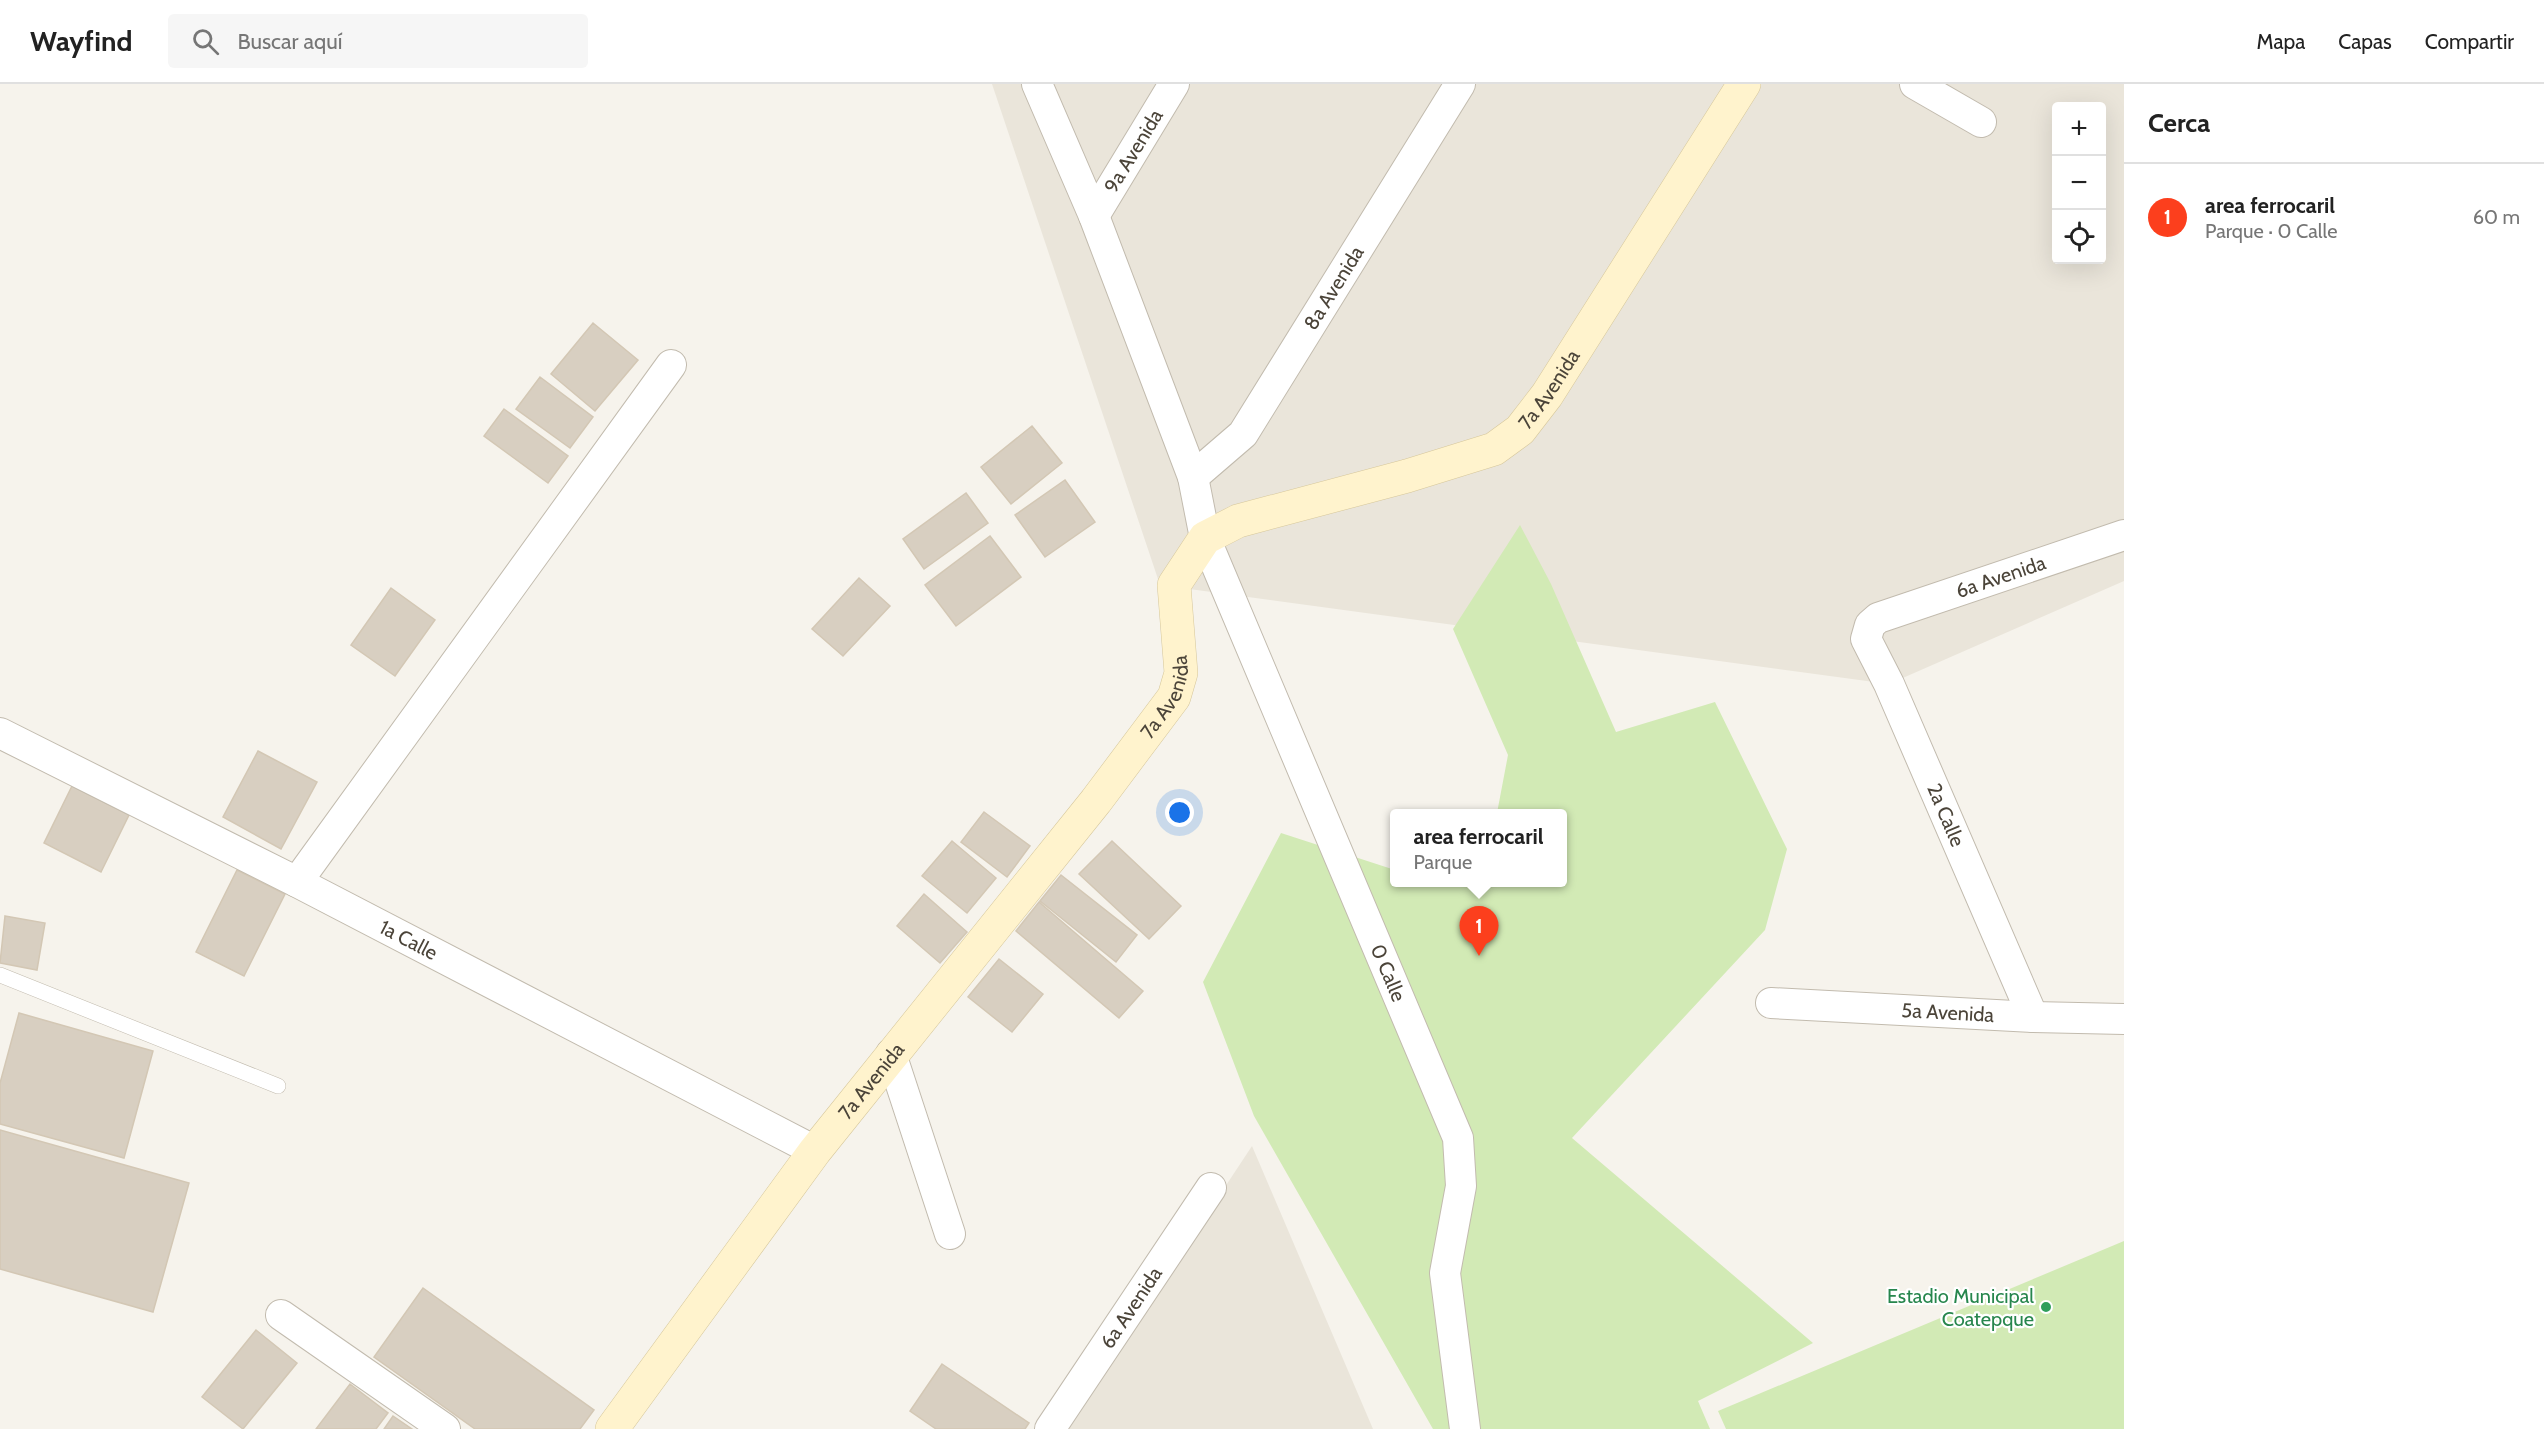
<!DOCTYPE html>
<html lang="es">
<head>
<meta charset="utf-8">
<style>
	:root { --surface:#fff; --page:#f6f6f6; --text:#222; --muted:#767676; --line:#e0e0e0; --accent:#fc3f1d }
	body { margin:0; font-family:Cabin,sans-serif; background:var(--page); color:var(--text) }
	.controls { position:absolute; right:18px; top:18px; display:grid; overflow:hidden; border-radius:6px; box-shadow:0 6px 24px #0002 }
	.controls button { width:54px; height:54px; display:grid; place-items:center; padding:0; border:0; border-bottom:2px solid var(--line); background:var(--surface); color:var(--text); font:30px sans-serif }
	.you { position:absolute; left:1180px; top:729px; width:21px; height:21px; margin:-15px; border:4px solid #fff; border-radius:50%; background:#1a73e8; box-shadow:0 0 0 9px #1a73e833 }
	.badge { display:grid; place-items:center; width:39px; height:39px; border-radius:50%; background:var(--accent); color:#fff; font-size:20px; font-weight:700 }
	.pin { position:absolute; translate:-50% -50px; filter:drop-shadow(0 2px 3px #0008) }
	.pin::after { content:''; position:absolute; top:32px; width:21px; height:18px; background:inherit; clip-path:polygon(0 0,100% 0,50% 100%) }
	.popup { position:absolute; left:1390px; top:725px; width:177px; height:78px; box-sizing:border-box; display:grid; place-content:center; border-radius:6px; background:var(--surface); filter:drop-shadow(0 2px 4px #0005); font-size:20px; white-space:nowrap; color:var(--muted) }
	.popup b { font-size:22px; color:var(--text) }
	.popup::after { content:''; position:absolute; left:50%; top:100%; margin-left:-12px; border:12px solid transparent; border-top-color:var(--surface) }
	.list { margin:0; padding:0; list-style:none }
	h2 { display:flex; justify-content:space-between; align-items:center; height:78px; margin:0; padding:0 24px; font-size:26px }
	h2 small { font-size:20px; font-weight:400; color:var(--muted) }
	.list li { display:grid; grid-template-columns:39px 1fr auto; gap:18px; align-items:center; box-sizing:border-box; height:108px; padding:0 24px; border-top:2px solid var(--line) }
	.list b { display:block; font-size:22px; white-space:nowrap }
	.list p { margin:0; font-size:20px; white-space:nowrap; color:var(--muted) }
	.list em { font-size:20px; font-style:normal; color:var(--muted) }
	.icon { flex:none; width:33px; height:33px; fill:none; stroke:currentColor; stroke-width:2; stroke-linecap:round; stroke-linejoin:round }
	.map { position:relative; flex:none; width:2124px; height:1345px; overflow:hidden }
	header { display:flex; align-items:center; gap:36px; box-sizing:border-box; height:84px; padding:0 30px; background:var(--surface); border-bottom:2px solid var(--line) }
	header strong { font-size:28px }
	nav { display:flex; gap:33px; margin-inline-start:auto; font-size:21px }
	.search { width:420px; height:54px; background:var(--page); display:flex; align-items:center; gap:15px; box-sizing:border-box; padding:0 21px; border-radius:6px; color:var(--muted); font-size:22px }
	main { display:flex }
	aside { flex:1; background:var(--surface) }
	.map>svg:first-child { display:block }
	.residential { fill:#eae5da; fill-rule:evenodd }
	.green { fill:#d2eab5 }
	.building { fill:#d8cfc1; stroke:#d3c7b4; stroke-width:1.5 }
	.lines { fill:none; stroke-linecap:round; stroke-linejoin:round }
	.lane-casing { stroke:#c2bbae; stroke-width:16 }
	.street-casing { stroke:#c2bbae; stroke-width:32 }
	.secondary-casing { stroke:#d6c79b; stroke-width:34 }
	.lane { stroke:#fff; stroke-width:15 }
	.street { stroke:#fff; stroke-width:30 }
	.secondary { stroke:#fff3cd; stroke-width:33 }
	.leisure-dot { fill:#2e9e5b; stroke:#fff; stroke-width:2 }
	.labels { text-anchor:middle; stroke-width:4.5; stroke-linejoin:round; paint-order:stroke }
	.street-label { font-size:20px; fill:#4b4439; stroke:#fff }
	.leisure-label { font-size:20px; fill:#27864d; stroke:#fff; text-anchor:end }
</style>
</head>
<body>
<header>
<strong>Wayfind</strong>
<div class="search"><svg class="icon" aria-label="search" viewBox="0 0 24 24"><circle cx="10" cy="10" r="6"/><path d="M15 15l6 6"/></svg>Buscar aquí</div>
<nav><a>Mapa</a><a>Capas</a><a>Compartir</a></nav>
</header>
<main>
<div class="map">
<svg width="2124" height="1345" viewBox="0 0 2124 1345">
	<rect width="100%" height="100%" fill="#f6f3ec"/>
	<!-- residential -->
	<path class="residential" d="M 992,0 L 2124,0 L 2124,497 L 1889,600 L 1160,501 ZM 2056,22 L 2102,22 L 2102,176 L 2056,176 Z
		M 1252,1062 L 1373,1345 L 1065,1345 Z"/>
	<!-- green -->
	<path class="green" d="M 1520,441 L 1551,500 L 1616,648 L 1715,618 L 1787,765 L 1765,846 L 1572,1054 L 1813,1259 L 1698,1317 L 1710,1345 L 1433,1345 L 1254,1032 L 1203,898 L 1281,749 L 1395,786 L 1395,798 L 1563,798 L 1563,730 L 1497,729 L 1508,671 L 1453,545 Z
		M 2124,1157 L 2124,1345 L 1726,1345 L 1718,1327 Z"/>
	<!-- building -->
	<path class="building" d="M 593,239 L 638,276 L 595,327 L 551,290 Z
		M 540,293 L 593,333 L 570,364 L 516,325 Z
		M 504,325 L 568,372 L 548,399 L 484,352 Z
		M 1032,342 L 1062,379 L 1011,420 L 981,383 Z
		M 1065,396 L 1095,438 L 1045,473 L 1015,431 Z
		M 966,409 L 988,439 L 924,485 L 903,455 Z
		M 990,452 L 1021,493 L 956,542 L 925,501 Z
		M 859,494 L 890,522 L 843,572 L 812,545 Z
		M 391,504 L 435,536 L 395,592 L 351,561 Z
		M 258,667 L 317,698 L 281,765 L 223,733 Z
		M 72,702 L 129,731 L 101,788 L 44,759 Z
		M 984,728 L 1030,762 L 1007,793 L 961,758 Z
		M 952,757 L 996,794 L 967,829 L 922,792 Z
		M 1112,757 L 1181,822 L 1149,855 L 1079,790 Z
		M 237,786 L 285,810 L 244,892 L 196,868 Z
		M 1061,791 L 1137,851 L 1116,878 L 1040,817 Z
		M 924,810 L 967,848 L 940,879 L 897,842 Z
		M 1039,818 L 1143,907 L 1119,934 L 1016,847 Z
		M 5,832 L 45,839 L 37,886 L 0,879 Z
		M 999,875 L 1043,910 L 1012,948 L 968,913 Z
		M 19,929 L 153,967 L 124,1074 L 0,1040 L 0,999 Z
		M 0,1046 L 189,1099 L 153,1228 L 0,1185 Z
		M 423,1204 L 594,1326 L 580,1345 L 475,1345 L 374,1273 Z
		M 256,1246 L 297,1279 L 243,1345 L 202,1313 Z
		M 942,1280 L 1029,1339 L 1025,1345 L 936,1345 L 910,1327 Z
		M 350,1300 L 388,1329 L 376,1345 L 316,1345 Z
		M 393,1332 L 412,1345 L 384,1345 Z"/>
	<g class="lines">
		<defs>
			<path id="lane" d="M 0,891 L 278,1002"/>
			<g id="street">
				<path id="s1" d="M 1037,0 L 1094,132 L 1193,393 L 1205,454 L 1458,1054 L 1461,1102 L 1445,1189 L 1465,1345"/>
				<path d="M 1915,0 L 1981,38"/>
				<path id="s2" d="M 1094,132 L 1174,0"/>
				<path id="s3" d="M 1193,393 L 1243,350 L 1460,0"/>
				<path id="s4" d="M 0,649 L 297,798 L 815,1067"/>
				<path d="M 297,798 L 671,281"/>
				<path id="s5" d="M 1771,919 L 2033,933 L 2124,935"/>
				<path id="s6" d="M 2033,933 L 1889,600 L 1866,555 L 1870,541 L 1878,534 L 2124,451"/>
				<path d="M 891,970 L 950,1150"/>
				<path d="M 281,1231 L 445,1345"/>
				<path id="s7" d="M 1050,1345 L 1211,1104"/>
			</g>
			<g id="secondary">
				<path id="s8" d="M 612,1345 L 815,1067 L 1096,717 L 1174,613 L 1181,589 L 1174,501 L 1205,454 L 1238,437 L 1407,392 L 1494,365 L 1520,346 L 1547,311 L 1744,0"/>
			</g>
		</defs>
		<!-- lane casing -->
		<use href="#lane" class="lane-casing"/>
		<!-- street casing -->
		<use href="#street" class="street-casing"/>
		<!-- secondary casing -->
		<use href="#secondary" class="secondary-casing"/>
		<!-- lane -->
		<use href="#lane" class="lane"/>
		<!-- street -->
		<use href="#street" class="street"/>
		<!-- secondary -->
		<use href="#secondary" class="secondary"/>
	</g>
	<!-- markers -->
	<circle class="leisure-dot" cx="2046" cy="1223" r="6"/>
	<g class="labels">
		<!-- street labels -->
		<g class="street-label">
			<text dy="7" stroke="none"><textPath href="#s2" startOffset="76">9a Avenida</textPath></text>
			<text dy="7" stroke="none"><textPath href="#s3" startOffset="238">8a Avenida</textPath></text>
			<text dy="7" stroke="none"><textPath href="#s8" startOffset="1478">7a Avenida</textPath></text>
			<text dy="7" stroke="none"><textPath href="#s6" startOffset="568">6a Avenida</textPath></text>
			<text dy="7" stroke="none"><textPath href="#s8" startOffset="920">7a Avenida</textPath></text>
			<text transform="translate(1946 731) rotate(67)" y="7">2a Calle</text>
			<text dy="7" stroke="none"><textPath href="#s4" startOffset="458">1a Calle</textPath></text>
			<text dy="7" stroke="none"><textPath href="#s1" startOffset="957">0 Calle</textPath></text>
			<text dy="7" stroke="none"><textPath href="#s5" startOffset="177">5a Avenida</textPath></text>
			<text dy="7" stroke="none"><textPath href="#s8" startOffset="434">7a Avenida</textPath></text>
			<text dy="7" stroke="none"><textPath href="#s7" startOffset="146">6a Avenida</textPath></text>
		</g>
		<!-- leisure labels -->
		<g class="leisure-label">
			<text x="2034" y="1219">Estadio Municipal<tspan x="2034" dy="23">Coatepque</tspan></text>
		</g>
	</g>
</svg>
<div class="controls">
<button>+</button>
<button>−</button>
<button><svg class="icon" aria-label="locate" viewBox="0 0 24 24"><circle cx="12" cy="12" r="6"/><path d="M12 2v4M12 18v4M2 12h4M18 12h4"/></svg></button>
</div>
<div class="you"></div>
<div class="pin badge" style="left:1479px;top:872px">1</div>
<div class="popup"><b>area ferrocaril</b>Parque</div>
</div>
<aside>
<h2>Cerca<small></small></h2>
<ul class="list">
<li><span class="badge">1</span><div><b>area ferrocaril</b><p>Parque · 0 Calle</p></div><em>60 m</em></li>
</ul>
</aside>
</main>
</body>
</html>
